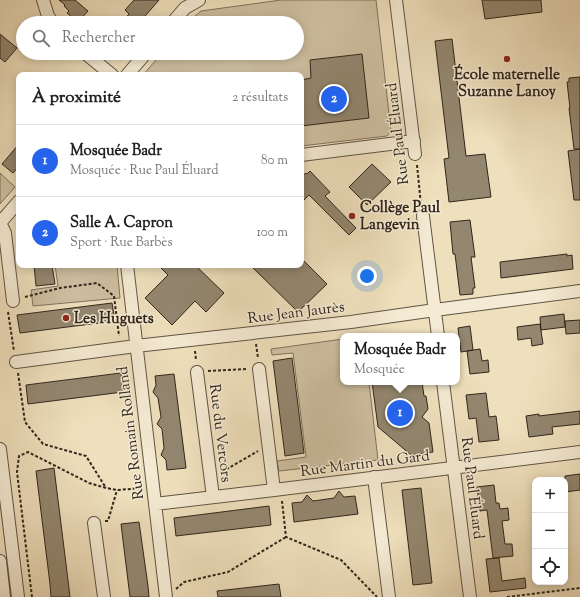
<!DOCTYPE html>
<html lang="fr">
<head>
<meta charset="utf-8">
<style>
	:root { --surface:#fff; --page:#f2f2f2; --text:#202124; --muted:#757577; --line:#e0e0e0; --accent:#2563eb }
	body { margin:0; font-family:"Sorts Mill Goudy",serif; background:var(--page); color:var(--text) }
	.controls { position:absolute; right:12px; bottom:12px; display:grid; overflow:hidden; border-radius:8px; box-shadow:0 2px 10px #0003 }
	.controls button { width:36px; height:36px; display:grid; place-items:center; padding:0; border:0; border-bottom:1px solid var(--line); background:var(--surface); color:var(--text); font:20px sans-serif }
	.you { position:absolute; left:367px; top:276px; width:14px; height:14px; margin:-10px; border:3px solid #fff; border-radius:50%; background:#1a73e8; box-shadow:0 0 0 6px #1a73e833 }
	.badge { display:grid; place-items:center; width:26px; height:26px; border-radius:50%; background:var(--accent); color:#fff; font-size:13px; font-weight:700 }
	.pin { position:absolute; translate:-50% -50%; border:2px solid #fff; box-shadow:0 1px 4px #0006 }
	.popup { position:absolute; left:340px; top:333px; width:120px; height:52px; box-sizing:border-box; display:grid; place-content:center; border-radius:8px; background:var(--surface); filter:drop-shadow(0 1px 3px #0005); font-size:13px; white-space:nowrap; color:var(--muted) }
	.popup b { font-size:15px; color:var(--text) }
	.popup::after { content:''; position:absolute; left:50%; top:100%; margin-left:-8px; border:8px solid transparent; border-top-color:var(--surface) }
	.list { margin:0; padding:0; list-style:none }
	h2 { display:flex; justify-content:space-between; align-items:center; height:52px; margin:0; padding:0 16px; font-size:17px }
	h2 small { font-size:13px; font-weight:400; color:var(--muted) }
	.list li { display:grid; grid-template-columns:26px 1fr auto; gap:12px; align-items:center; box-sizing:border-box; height:72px; padding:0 16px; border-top:1px solid var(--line) }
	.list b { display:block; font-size:15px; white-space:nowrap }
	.list p { margin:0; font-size:13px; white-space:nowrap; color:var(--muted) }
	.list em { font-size:13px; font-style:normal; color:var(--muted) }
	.icon { flex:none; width:22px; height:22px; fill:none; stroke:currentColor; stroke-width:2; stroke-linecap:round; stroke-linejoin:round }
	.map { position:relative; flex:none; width:580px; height:597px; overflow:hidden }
	.search { position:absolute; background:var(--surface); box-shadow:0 2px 10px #0003; left:16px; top:16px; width:288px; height:44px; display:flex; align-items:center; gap:10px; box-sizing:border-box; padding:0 14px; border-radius:22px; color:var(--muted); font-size:15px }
	.panel { position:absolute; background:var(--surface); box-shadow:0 2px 10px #0003; left:16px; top:72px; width:288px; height:196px; border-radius:8px }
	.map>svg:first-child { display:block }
	.green { fill:#cfc0a2; stroke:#80735f }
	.building { fill:#938770; stroke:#30261c }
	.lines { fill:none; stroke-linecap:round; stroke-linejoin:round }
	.minor-casing { stroke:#605444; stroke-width:14 }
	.path { stroke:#30261c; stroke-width:2; stroke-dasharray:3 2; stroke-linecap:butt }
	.minor { stroke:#f5ebd4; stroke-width:12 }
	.poi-dot { fill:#8f2418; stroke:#f5ebd4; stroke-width:1.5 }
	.labels { text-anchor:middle; stroke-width:3; stroke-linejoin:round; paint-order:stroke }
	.poi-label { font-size:15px; font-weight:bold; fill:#30261c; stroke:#f5ebd4; text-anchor:start }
	.street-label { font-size:15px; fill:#30261c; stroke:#f5ebd4 }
</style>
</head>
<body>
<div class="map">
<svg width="580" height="597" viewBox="0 0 580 597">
	<rect width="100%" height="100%" fill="#efe0bd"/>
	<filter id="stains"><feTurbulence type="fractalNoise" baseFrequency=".005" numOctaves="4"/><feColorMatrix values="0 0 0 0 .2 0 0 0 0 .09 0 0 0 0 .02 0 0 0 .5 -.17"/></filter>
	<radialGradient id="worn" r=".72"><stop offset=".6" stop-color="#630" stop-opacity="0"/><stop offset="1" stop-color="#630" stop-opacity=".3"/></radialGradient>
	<!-- green -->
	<path class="green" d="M 281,0 L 376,0 L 391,131 L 387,136 L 301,146 L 301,75 L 143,75 L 162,53 L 297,53 L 297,23 L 187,23 L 201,11 Z
		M 0,173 L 15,187 L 0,204 Z
		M 55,265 L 117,265 L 120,298 L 33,306 L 31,290 L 58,286 Z
		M 343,339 L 343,382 L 369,382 L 378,460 L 279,471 L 277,461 L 306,457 L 293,353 L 272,355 L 271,349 Z"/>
	<!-- building -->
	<path class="building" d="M 59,0 L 75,0 L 88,11 L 78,22 L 67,13 L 69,11 L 64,6 L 65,5 Z
		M 134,0 L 159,0 L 139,23 L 121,23 L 129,14 L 125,10 Z
		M 482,0 L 541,0 L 542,12 L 485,19 Z
		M 0,34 L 17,48 L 5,62 L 0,58 Z
		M 452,39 L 466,156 L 485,154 L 491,197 L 449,202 L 444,159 L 449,158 L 435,41 Z
		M 362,54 L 369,118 L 301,126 L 301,80 L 311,78 L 310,60 Z
		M 580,77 L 580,149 L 574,149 L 569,108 L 570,108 L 567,82 L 569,82 L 569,78 Z
		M 19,144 L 19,166 L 13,173 L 2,164 Z
		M 580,149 L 580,200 L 574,200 L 568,151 Z
		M 372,164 L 391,182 L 367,205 L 349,187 Z
		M 310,171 L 330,192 L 325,196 L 356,228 L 349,235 L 309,195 L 301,203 L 301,177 L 306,173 L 307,174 Z
		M 470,220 L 475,257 L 471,257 L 475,288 L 473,288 L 473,294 L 460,295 L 455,254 L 453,254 L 450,222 Z
		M 567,254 L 567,256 L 572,255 L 573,269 L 501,278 L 500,262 Z
		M 301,258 L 327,284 L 298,312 L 250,265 L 301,265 Z
		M 34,265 L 52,265 L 55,284 L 36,286 Z
		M 158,265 L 195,265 L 224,293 L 206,312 L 195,301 L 172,325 L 145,298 L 168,275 Z
		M 112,303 L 115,321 L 20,333 L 17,315 Z
		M 564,314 L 565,327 L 541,330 L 540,317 Z
		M 580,320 L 580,333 L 566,334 L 565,321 Z
		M 540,324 L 543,344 L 532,346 L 531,338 L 518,340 L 517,327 Z
		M 470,326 L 473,350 L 461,352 L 458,328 Z
		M 480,349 L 482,361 L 488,360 L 489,372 L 470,374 L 467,351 Z
		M 292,358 L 304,453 L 285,456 L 273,361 Z
		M 121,373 L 123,392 L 28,404 L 26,385 Z
		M 174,374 L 186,468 L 167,470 L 166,460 L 161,455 L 164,448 L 162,429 L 157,424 L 161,417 L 158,398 L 153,392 L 156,385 L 155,376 Z
		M 372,382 L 422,382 L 424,396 L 426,396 L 428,409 L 422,417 L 429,423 L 433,452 L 411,455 L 378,427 Z
		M 486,393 L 489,417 L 496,416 L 499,440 L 479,442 L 476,418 L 469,419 L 466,395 Z
		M 580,411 L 580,424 L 552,427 L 553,434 L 529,437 L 526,416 L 539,414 L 539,416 Z
		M 54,468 L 66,564 L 70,597 L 51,597 L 50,584 L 36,471 Z
		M 580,474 L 580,490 L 565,492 L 565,476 Z
		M 494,485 L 496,503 L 499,503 L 500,509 L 508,508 L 509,520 L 502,521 L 505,544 L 512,544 L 513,556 L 493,558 L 487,510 L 480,511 L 477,487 Z
		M 421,488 L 432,583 L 413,585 L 402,490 Z
		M 339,491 L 344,497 L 355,496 L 358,514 L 294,522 L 292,503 L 302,502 L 307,495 L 313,501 L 334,498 Z
		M 269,506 L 271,525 L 176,536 L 174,518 Z
		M 139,522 L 148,586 L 149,597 L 130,597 L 121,524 Z
		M 499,558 L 502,581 L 525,578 L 526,588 L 490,592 L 486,559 Z
		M 279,584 L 281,597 L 218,597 L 217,591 Z"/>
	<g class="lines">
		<defs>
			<path id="minor" d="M 43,0 L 48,16 L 53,23
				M 396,0 L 415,154
				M 172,23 L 185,8 L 199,0
				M 85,53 L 112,75
				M 127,75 L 146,53
				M 301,155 L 414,141
				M 423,216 L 438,336
				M 0,223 L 5,233 L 13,301
				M 0,223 L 19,201
				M 127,265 L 166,597
				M 16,362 L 136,346 L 351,322 L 435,310 L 580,291
				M 259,369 L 274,490
				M 197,372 L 213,497
				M 443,382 L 470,597
				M 0,449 L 18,597
				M 374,477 L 389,597
				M 155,504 L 274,490 L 580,452
				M 94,523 L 104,597
				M 0,561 L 4,597"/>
		</defs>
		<!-- minor casing -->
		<use href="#minor" class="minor-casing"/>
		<!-- path -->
		<path class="path" d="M 417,165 L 421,205
			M 25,297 L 60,288 L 97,283 L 114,296 L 119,336
			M 8,312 L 14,351
			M 256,344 L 258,358
			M 195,351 L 196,360
			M 208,371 L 247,369
			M 18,373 L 25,422 L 43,444 L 86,456 L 106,488
			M 222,472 L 258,451
			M 282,501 L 286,537 L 341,560 L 377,597
			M 105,521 L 108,521 L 117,490
			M 176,589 L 184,582 L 228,572 L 286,537
			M 32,597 L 17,472 L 19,456 L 28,452 L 89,483 L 106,488 L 117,490 L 142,488
			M 507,597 L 580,588"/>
		<!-- minor -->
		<use href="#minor" class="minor"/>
	</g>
	<!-- markers -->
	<g class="poi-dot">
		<circle cx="507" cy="59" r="4"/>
		<circle cx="352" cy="216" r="4"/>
		<circle cx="66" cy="318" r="4"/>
	</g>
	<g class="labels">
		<!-- poi labels -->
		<g class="poi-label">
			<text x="507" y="79" text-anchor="middle">École maternelle<tspan x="507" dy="17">Suzanne Lanoy</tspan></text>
			<text x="360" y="212">Collège Paul<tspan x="360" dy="17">Langevin</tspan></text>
			<text x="74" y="323">Les Huguets</text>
		</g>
		<!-- street labels -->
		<g class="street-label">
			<text transform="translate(397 134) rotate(-97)" y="5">Rue Paul Éluard</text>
			<text transform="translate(296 312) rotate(-7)" y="5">Rue Jean Jaurès</text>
			<text transform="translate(130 433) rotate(-97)" y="5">Rue Romain Rolland</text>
			<text transform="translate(221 433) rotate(83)" y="5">Rue du Vercors</text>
			<text transform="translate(365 463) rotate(-7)" y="5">Rue Martin du Gard</text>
			<text transform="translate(473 488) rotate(83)" y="5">Rue Paul Éluard</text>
		</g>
	</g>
	<rect width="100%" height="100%" filter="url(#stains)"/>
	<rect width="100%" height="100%" fill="url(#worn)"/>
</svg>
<div class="controls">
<button>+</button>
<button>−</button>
<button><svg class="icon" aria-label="locate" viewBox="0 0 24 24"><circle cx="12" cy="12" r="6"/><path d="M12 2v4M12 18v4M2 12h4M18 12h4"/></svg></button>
</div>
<div class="you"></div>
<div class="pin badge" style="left:400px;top:413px">1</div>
<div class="popup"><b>Mosquée Badr</b>Mosquée</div>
<div class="pin badge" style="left:334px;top:99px">2</div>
<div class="search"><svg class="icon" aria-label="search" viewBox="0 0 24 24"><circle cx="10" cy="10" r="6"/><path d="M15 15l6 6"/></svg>Rechercher</div>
<section class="panel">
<h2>À proximité<small>2 résultats</small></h2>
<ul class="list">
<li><span class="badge">1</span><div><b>Mosquée Badr</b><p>Mosquée · Rue Paul Éluard</p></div><em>80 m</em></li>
<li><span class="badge">2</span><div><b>Salle A. Capron</b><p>Sport · Rue Barbès</p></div><em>100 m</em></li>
</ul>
</section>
</div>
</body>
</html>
